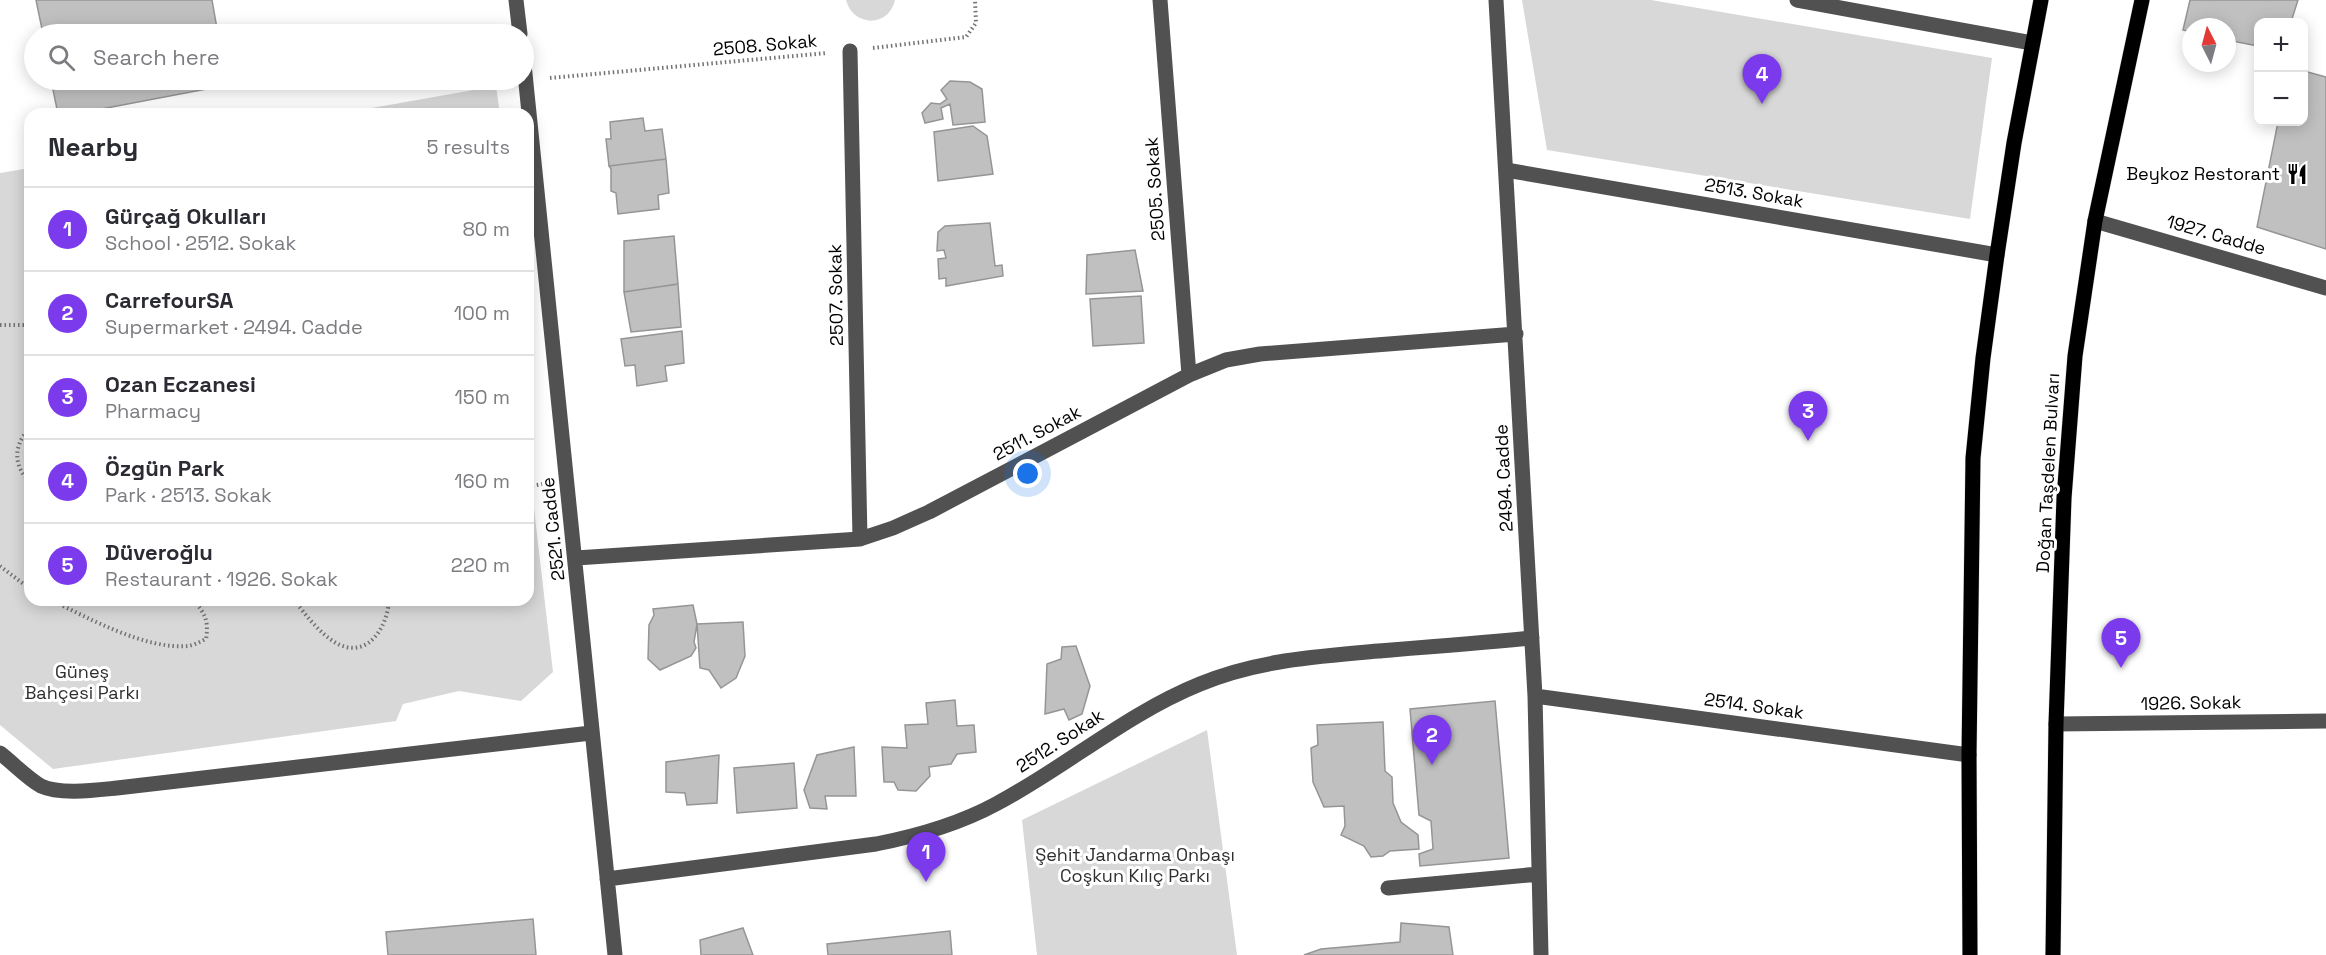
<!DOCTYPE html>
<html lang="en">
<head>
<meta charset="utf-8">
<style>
	:root { --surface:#fff; --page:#f2f2f3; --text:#2b2b33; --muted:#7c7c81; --line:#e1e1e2; --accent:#7c3aed }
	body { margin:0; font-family:"Space Grotesk",sans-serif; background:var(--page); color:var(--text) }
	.controls { position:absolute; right:18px; top:18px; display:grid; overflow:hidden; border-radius:12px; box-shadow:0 3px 15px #0003 }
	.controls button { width:54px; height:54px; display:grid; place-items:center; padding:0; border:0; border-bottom:2px solid var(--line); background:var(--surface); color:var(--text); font:30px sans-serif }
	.compass { position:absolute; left:2182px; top:18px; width:54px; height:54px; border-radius:50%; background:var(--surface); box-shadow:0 3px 15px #0003; rotate:354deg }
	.you { position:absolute; left:1028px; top:474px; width:21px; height:21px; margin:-15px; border:4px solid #fff; border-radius:50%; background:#1a73e8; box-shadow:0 0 0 9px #1a73e833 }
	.badge { display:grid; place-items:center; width:39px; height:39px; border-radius:50%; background:var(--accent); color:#fff; font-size:20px; font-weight:700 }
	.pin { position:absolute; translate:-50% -50px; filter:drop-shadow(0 2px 3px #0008) }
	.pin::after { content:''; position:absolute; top:32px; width:21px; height:18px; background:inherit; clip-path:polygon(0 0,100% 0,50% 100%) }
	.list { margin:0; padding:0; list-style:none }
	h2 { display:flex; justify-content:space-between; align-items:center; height:78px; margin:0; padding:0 24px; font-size:26px }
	h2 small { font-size:20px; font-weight:400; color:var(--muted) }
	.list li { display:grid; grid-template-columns:39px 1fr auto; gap:18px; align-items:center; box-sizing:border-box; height:84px; padding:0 24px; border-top:2px solid var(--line) }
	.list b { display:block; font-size:22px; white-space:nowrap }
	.list p { margin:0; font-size:20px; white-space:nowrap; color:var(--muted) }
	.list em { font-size:20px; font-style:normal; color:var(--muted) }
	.icon { flex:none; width:33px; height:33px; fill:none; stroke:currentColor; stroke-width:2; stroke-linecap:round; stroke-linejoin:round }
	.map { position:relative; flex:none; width:2326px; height:955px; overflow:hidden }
	.search { position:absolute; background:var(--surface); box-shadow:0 3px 15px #0003; left:24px; top:24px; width:510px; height:66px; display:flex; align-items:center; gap:15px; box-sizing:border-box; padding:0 21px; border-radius:33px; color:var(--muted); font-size:22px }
	.panel { position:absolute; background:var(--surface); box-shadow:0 3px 15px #0003; left:24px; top:108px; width:510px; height:498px; border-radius:18px }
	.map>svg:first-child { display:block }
	.green { fill:#d8d8d8 }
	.building { fill:#c0c0c0; stroke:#959595; stroke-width:1.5 }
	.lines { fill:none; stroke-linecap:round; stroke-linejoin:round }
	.major-casing { stroke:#dbdbdb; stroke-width:16 }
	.path { stroke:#737373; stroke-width:4; stroke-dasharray:1.5 3; stroke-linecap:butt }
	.minor { stroke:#515151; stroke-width:15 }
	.major { stroke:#000; stroke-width:15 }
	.labels { text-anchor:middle; stroke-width:6; stroke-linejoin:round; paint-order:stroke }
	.street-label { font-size:18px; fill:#000; stroke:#fff }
	.poi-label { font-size:18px; fill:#000; stroke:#fff; text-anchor:end }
	.park-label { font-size:18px; fill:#2f2f2f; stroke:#fff }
</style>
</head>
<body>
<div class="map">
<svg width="2326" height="955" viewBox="0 0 2326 955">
	<rect width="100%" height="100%" fill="#fff"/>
	<!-- green -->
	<path class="green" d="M 846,0 L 895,0 C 889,28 853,27 846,0 Z
		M 1522,0 L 1651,0 L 1992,58 L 1970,219 L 1547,150 Z
		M 496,86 L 500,114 L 338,114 Z
		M 30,168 L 30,600 L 528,600 L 528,457 L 553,672 L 521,701 L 459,691 L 403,704 L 396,721 L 53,769 L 0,725 L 0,173 Z
		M 1207,730 L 1237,955 L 1037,955 L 1022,820 Z"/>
	<!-- building -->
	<path class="building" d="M 36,0 L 212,0 L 218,34 L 43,34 Z
		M 2190,0 L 2298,0 L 2291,22 L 2258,22 L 2258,46 L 2227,40 L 2227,27 L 2191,27 L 2191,32 L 2183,30 Z
		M 2304,71 L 2326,77 L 2326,249 L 2257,227 L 2278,122 L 2304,122 Z
		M 51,80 L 227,80 L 228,85 L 75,114 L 58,114 Z
		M 950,81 L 970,82 L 982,89 L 985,122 L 953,125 L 950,104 L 941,108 L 943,119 L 925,123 L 922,113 L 931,103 L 940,104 L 947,99 L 941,90 Z
		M 643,118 L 645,131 L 662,129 L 666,159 L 609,166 L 606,139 L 611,139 L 610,122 Z
		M 973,126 L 987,136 L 993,174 L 938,181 L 934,132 Z
		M 666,159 L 669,193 L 658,195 L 659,209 L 618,214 L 616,193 L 611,191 L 611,169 L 609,166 Z
		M 990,223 L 995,266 L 1002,265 L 1003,276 L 946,286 L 946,278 L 939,279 L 938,259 L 946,258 L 944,250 L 937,251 L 938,232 L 945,226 Z
		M 674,236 L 678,284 L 624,292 L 624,241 Z
		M 1135,250 L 1143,291 L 1086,294 L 1087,255 Z
		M 678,284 L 681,327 L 631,332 L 624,292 Z
		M 1141,296 L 1144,343 L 1093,346 L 1090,299 Z
		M 682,331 L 684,363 L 665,366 L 667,381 L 637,386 L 635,365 L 625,366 L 621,339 Z
		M 693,605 L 697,624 L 694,642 L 696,648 L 691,656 L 660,670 L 648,659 L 649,625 L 654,615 L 653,609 Z
		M 743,622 L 745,656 L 736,678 L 721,688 L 709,670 L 700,668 L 697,624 Z
		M 1076,646 L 1090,686 L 1082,714 L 1069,720 L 1064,709 L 1045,714 L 1047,664 L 1061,659 L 1062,647 Z
		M 955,700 L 957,726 L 974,725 L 976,752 L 957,754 L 951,764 L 929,767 L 930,776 L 916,791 L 898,790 L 894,782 L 884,782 L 882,747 L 907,748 L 905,725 L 928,724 L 926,703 Z
		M 1495,701 L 1509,858 L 1420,866 L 1419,854 L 1433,849 L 1431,821 L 1419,815 L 1410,709 Z
		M 1383,722 L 1385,771 L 1392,777 L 1393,803 L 1401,822 L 1418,835 L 1419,849 L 1390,851 L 1383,856 L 1371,857 L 1364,846 L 1341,835 L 1345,826 L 1344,806 L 1324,807 L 1313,782 L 1311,748 L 1318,745 L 1317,725 Z
		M 854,747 L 856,796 L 825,796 L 827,809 L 810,808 L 804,790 L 817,755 Z
		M 719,755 L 717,803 L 687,805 L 685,793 L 666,792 L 666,762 Z
		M 794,763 L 797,808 L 737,813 L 734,768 Z
		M 533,919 L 536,955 L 388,955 L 386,932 Z
		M 1401,923 L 1449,927 L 1453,955 L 1304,955 L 1321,949 L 1400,942 Z
		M 743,928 L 753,955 L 701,955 L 700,940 Z
		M 950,931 L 952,955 L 828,955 L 827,944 Z"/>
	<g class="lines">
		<defs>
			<path id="major" d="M 1970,955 L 1969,755 L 1973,458 L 1983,358 L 1997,255 L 2014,143 L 2041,0
				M 2053,955 L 2056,724 L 2064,498 L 2075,356 L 2095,221 L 2142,0"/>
		</defs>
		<!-- major casing -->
		<use href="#major" class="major-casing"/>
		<!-- path -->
		<path class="path" d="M 873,48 L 966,37 L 976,23 L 975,0
			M 550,78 L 827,53
			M 0,325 L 30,325
			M 30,428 C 13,445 13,466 30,482
			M 528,487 L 542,484
			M 0,566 L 30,589
			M 51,600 C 88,618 146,650 188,646 C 194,645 200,642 206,639 C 209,621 205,613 193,600
			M 294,600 C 306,615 321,636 340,645 C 370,658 388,624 389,600"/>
		<!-- minor -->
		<path class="minor" d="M 516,0 L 520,34
			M 1160,0 L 1189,375
			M 1496,0 L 1535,696 L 1541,955
			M 1797,0 L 2032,43
			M 850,51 L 860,539
			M 524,64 L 615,955
			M 1506,170 L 1997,255
			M 2095,221 L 2326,288
			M 576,558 L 860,539 L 893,528 L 929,512 L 1189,375 L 1226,360 L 1260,354 L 1516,334
			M 1535,696 L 1969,755
			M 2056,724 L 2326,721
			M 0,753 C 13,763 27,778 41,786 C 60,795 97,790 117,788 L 591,733
			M 607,879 L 876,844 C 917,836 959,824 996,804 C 1066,767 1126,714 1200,684 C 1258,660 1315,657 1378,651 C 1429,647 1481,643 1532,638
			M 1388,888 L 1539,874"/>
		<!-- major -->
		<use href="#major" class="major"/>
	</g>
	<!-- icons -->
	<defs>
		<symbol id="restaurant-bare" viewBox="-9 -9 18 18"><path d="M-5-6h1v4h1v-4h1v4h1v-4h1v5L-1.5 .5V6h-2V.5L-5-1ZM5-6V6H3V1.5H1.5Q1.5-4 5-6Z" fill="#000" stroke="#fff" stroke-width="2.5" paint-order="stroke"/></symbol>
	</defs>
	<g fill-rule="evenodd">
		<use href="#restaurant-bare" x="2282" y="159" width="30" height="30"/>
	</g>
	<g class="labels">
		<!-- street labels -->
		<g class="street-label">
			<text transform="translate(765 45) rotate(-5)" y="6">2508. Sokak</text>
			<text transform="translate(1155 189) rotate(-94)" y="6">2505. Sokak</text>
			<text transform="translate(1754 193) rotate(10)" y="6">2513. Sokak</text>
			<text transform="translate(2216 235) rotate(16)" y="6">1927. Cadde</text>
			<text transform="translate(836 295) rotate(-91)" y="6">2507. Sokak</text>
			<text transform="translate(1037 433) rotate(-28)" y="6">2511. Sokak</text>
			<text transform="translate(2048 473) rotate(-87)" y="6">Doğan Taşdelen Bulvarı</text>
			<text transform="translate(1504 478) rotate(-93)" y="6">2494. Cadde</text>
			<text transform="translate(553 529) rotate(-96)" y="6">2521. Cadde</text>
			<text transform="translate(2191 703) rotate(-1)" y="6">1926. Sokak</text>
			<text transform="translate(1754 706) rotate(8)" y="6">2514. Sokak</text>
			<text transform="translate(1060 741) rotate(-33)" y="6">2512. Sokak</text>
		</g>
		<!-- poi labels -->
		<g class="poi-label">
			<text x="2280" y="180">Beykoz Restorant</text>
		</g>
		<!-- park labels -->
		<g class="park-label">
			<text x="82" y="678">Güneş<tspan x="82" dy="21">Bahçesi Parkı</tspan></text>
			<text x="1135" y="861">Şehit Jandarma Onbaşı<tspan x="1135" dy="21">Coşkun Kılıç Parkı</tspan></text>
		</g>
	</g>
</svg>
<div class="controls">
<button>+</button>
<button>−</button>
</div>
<svg class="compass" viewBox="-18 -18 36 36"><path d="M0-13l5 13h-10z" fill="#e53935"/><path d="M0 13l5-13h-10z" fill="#7c7c81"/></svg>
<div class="you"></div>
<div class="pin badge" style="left:926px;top:882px">1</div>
<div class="pin badge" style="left:1432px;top:765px">2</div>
<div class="pin badge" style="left:1808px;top:441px">3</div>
<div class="pin badge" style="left:1762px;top:104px">4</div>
<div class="pin badge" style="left:2121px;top:668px">5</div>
<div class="search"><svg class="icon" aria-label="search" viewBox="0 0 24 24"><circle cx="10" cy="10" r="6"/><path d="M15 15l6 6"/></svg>Search here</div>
<section class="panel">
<h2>Nearby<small>5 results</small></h2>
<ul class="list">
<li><span class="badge">1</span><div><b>Gürçağ Okulları</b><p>School · 2512. Sokak</p></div><em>80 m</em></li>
<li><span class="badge">2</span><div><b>CarrefourSA</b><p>Supermarket · 2494. Cadde</p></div><em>100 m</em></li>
<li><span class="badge">3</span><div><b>Ozan Eczanesi</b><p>Pharmacy</p></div><em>150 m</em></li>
<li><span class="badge">4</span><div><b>Özgün Park</b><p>Park · 2513. Sokak</p></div><em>160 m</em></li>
<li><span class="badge">5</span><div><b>Düveroğlu</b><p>Restaurant · 1926. Sokak</p></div><em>220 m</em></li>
</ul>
</section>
</div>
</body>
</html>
